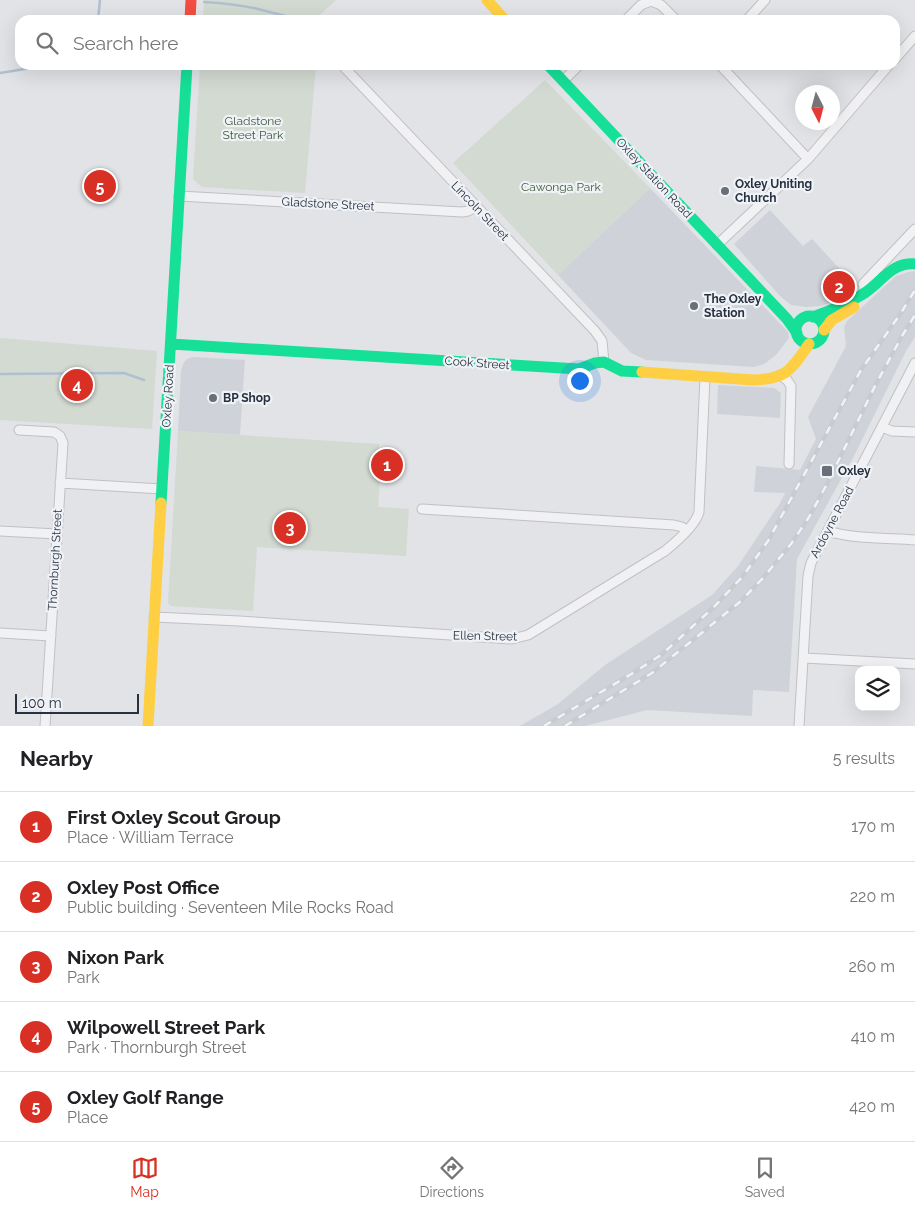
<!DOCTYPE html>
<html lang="en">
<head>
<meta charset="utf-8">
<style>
	:root { --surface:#fff; --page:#f6f6f6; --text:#202124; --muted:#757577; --line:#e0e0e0; --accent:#d93025 }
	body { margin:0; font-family:Raleway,sans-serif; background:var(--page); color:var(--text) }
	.controls { position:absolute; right:15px; bottom:15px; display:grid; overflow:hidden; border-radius:10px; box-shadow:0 5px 20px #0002 }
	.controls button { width:45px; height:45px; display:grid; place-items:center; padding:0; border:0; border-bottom:1px solid var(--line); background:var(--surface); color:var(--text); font:25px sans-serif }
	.compass { position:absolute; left:795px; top:85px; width:45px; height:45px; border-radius:50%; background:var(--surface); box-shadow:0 5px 20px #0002; rotate:174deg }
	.scale { position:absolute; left:15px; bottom:12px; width:124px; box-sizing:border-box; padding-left:5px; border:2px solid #28313f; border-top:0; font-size:14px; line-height:18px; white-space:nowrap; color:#28313f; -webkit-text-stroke:4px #eff2f6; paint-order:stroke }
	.you { position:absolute; left:579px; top:380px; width:18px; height:18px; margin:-12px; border:4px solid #fff; border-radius:50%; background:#1a73e8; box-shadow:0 0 0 8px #1a73e833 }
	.badge { display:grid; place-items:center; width:32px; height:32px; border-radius:50%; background:var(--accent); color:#fff; font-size:16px; font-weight:700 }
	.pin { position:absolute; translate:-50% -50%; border:2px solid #fff; box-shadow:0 1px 5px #0006 }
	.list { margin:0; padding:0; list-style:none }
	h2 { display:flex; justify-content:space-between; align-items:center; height:65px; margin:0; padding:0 20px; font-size:21px }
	h2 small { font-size:16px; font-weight:400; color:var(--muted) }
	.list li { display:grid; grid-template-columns:32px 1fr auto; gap:15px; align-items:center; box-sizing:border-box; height:70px; padding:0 20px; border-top:1px solid var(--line) }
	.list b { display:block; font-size:19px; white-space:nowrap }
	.list p { margin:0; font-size:16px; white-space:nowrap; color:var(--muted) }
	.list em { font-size:16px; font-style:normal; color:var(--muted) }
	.icon { flex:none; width:28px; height:28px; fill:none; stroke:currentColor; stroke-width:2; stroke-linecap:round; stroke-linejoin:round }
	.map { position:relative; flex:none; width:915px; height:726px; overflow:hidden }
	.search { position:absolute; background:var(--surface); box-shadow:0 5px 20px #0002; left:15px; right:15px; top:15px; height:55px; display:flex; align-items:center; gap:12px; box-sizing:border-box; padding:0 18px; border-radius:15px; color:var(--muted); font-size:19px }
	.sheet { height:415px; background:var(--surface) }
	nav { display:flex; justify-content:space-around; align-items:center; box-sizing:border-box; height:70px; border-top:1px solid var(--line); background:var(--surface); font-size:14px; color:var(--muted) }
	nav a { display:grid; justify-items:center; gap:2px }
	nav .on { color:var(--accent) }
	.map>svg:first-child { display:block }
	.built { fill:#cfd3d9 }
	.green { fill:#d2dad2 }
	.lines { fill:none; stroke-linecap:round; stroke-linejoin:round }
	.stream { stroke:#b0c0d1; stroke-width:2.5 }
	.street-casing { stroke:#bfc1c4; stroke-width:11 }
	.street { stroke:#f1f1f3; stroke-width:9 }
	.fast { stroke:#16e098; stroke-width:11 }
	.slow { stroke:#ffcf43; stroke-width:11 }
	.jam { stroke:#f24e42; stroke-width:11 }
	.rail-casing { stroke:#cacbce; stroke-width:4.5 }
	.rail { stroke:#eff2f6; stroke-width:2.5; stroke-dasharray:8; stroke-linecap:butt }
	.poi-dot { fill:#696f79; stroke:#eff2f6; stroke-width:2 }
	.labels { text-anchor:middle; stroke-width:4.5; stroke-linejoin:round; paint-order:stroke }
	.park-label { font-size:12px; fill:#3d5a36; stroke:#eff2f6 }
	.street-label { font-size:12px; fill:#28313f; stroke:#eff2f6 }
	.poi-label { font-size:12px; font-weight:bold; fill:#28313f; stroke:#eff2f6; text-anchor:start }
</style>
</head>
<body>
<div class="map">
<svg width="915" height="726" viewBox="0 0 915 726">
	<rect width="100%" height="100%" fill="#e1e3e6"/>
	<!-- built -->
	<path class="built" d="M 650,188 L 788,332 L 789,338 L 776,355 L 764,364 L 754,367 L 646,360 L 631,353 L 558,275 Z
		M 770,210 L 803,246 L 812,239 L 853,283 L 832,302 L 821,306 L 806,307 L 791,305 L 780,296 L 734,244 Z
		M 915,271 L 915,337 L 906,351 L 854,456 L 797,559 L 789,692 L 753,690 L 752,716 L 647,710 L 585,726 L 520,726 L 558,704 L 605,665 L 712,595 L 738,566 L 780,503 L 785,493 L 754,492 L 756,466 L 800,470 L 816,439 L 808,417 L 846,346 L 844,327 L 847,321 L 896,276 L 908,272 Z
		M 193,357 L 245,360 L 240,435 L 178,431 L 181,370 L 184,362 L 187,359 Z
		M 718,385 L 774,388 L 781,393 L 780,418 L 717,414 Z"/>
	<!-- green -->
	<path class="green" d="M 204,0 L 336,0 L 314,20 L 203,20 Z
		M 200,65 L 316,65 L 305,193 L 202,187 L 193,179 Z
		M 545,80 L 650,188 L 558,275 L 453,163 Z
		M 0,338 L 157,351 L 152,429 L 0,420 Z
		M 178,431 L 379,444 L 377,479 L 380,480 L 378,507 L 409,509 L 406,556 L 257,547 L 253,611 L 171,606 L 168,603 Z"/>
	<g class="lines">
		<!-- stream -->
		<path class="stream" d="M 204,2 C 222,3 240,5 258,9 C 274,13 289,17 304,20
			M 98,20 L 100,0
			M 0,73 L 37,67 L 39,65
			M 0,374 L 124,373 L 144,380"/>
		<defs>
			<path id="street" d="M 626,20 L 641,5 L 651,1 L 661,5 L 676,20
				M 747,20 L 765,0
				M 895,59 L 915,36
				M 342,65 L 595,331 L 602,341 L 604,362
				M 720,65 L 808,159
				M 563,81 L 579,65
				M 179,196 L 462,212 L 468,211 L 475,207
				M 717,245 L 808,159 L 889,65
				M 865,293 L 863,284 L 915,229
				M 780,375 L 787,380 L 791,386 L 789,464
				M 882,427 L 892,431 L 915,432
				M 19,430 L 54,432 L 60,436 L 63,443 L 45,726
				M 60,483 L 162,489
				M 422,509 L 674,525 L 682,527 L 686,531
				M 0,531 L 57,534
				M 828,531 C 852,539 889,538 915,540
				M 154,617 L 239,621 L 512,639 L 528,635 L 665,551 C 676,542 696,525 699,512 L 705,377
				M 0,633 L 51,636
				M 804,658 L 915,664
				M 799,726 L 808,576 L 811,563 L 915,363"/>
		</defs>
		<!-- street casing -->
		<use href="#street" class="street-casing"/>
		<!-- street -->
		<use href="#street" class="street"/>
		<!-- fast -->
		<path class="fast" d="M 548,65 L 787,319 L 797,333
			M796 330a14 14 0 1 1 28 0a14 14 0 1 1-28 0Z
			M 813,317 C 830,311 847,304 863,294 C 881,283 891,262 915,264
			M 171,344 L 579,369 L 595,363 L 604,362 L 622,371 L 642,372
			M 161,503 L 187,65"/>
		<!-- slow -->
		<path class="slow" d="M 487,0 L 505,20
			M 824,330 L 832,320 L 854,307
			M 642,372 L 753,380 C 787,379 791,370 809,344
			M 148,726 L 161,503"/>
		<!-- jam -->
		<path class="jam" d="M 190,20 L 191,0"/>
		<defs>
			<path id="rail" d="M 544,726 L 633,673 L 661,655 L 713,608 L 743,576 L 768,541 L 861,370 L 901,313 L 915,290
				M 565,726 L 652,673 L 741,601 L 763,578 L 791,544 L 809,517 L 827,484 L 876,384 L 902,336 L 915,315"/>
		</defs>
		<!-- rail casing -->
		<use href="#rail" class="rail-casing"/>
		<!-- rail -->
		<use href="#rail" class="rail"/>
	</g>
	<!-- markers -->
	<g class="poi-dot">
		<circle cx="725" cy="191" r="5"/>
		<circle cx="694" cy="306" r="5"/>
		<circle cx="213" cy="398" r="5"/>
		<rect x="821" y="465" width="12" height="12" rx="2.5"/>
	</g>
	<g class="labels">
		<!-- park labels -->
		<g class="park-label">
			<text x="253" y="125">Gladstone<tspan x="253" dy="14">Street Park</tspan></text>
			<text x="561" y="191">Cawonga Park</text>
		</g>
		<!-- street labels -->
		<g class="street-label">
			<text transform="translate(654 178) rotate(47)" y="4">Oxley Station Road</text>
			<text transform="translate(328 204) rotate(3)" y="4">Gladstone Street</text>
			<text transform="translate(480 211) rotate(46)" y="4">Lincoln Street</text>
			<text transform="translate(477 363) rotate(4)" y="4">Cook Street</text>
			<text transform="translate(168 396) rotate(-87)" y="4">Oxley Road</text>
			<text transform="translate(832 522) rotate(-62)" y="4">Ardoyne Road</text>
			<text transform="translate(55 560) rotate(-87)" y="4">Thornburgh Street</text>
			<text transform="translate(485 636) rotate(1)" y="4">Ellen Street</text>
		</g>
		<!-- poi labels -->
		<g class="poi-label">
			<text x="735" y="188">Oxley Uniting<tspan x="735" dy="14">Church</tspan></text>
			<text x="704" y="303">The Oxley<tspan x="704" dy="14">Station</tspan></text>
			<text x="223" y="402">BP Shop</text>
			<text x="838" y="475">Oxley</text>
		</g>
	</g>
</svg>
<div class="controls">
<button><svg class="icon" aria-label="layers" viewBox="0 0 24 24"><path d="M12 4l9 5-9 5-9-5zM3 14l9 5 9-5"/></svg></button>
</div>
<svg class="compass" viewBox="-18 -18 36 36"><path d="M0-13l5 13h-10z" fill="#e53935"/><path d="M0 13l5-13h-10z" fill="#757577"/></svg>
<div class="scale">100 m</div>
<div class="you"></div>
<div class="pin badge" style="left:387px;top:465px">1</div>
<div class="pin badge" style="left:839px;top:287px">2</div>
<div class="pin badge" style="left:290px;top:528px">3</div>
<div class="pin badge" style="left:77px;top:385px">4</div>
<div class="pin badge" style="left:100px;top:186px">5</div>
<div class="search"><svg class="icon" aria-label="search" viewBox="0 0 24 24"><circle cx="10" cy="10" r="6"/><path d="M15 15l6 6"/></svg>Search here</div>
</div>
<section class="sheet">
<h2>Nearby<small>5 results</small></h2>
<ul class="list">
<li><span class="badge">1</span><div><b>First Oxley Scout Group</b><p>Place · William Terrace</p></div><em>170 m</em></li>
<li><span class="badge">2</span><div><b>Oxley Post Office</b><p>Public building · Seventeen Mile Rocks Road</p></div><em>220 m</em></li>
<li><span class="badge">3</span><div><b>Nixon Park</b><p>Park</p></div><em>260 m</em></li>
<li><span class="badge">4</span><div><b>Wilpowell Street Park</b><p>Park · Thornburgh Street</p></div><em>410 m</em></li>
<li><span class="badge">5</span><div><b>Oxley Golf Range</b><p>Place</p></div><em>420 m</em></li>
</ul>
</section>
<nav>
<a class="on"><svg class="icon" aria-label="map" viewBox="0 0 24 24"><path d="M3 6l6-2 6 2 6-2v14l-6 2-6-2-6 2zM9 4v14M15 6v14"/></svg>Map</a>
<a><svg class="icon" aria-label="directions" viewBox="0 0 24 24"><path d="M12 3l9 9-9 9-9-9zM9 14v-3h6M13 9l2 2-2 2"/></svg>Directions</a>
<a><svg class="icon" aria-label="saved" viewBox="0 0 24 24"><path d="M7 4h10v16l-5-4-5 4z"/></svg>Saved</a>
</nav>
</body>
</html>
